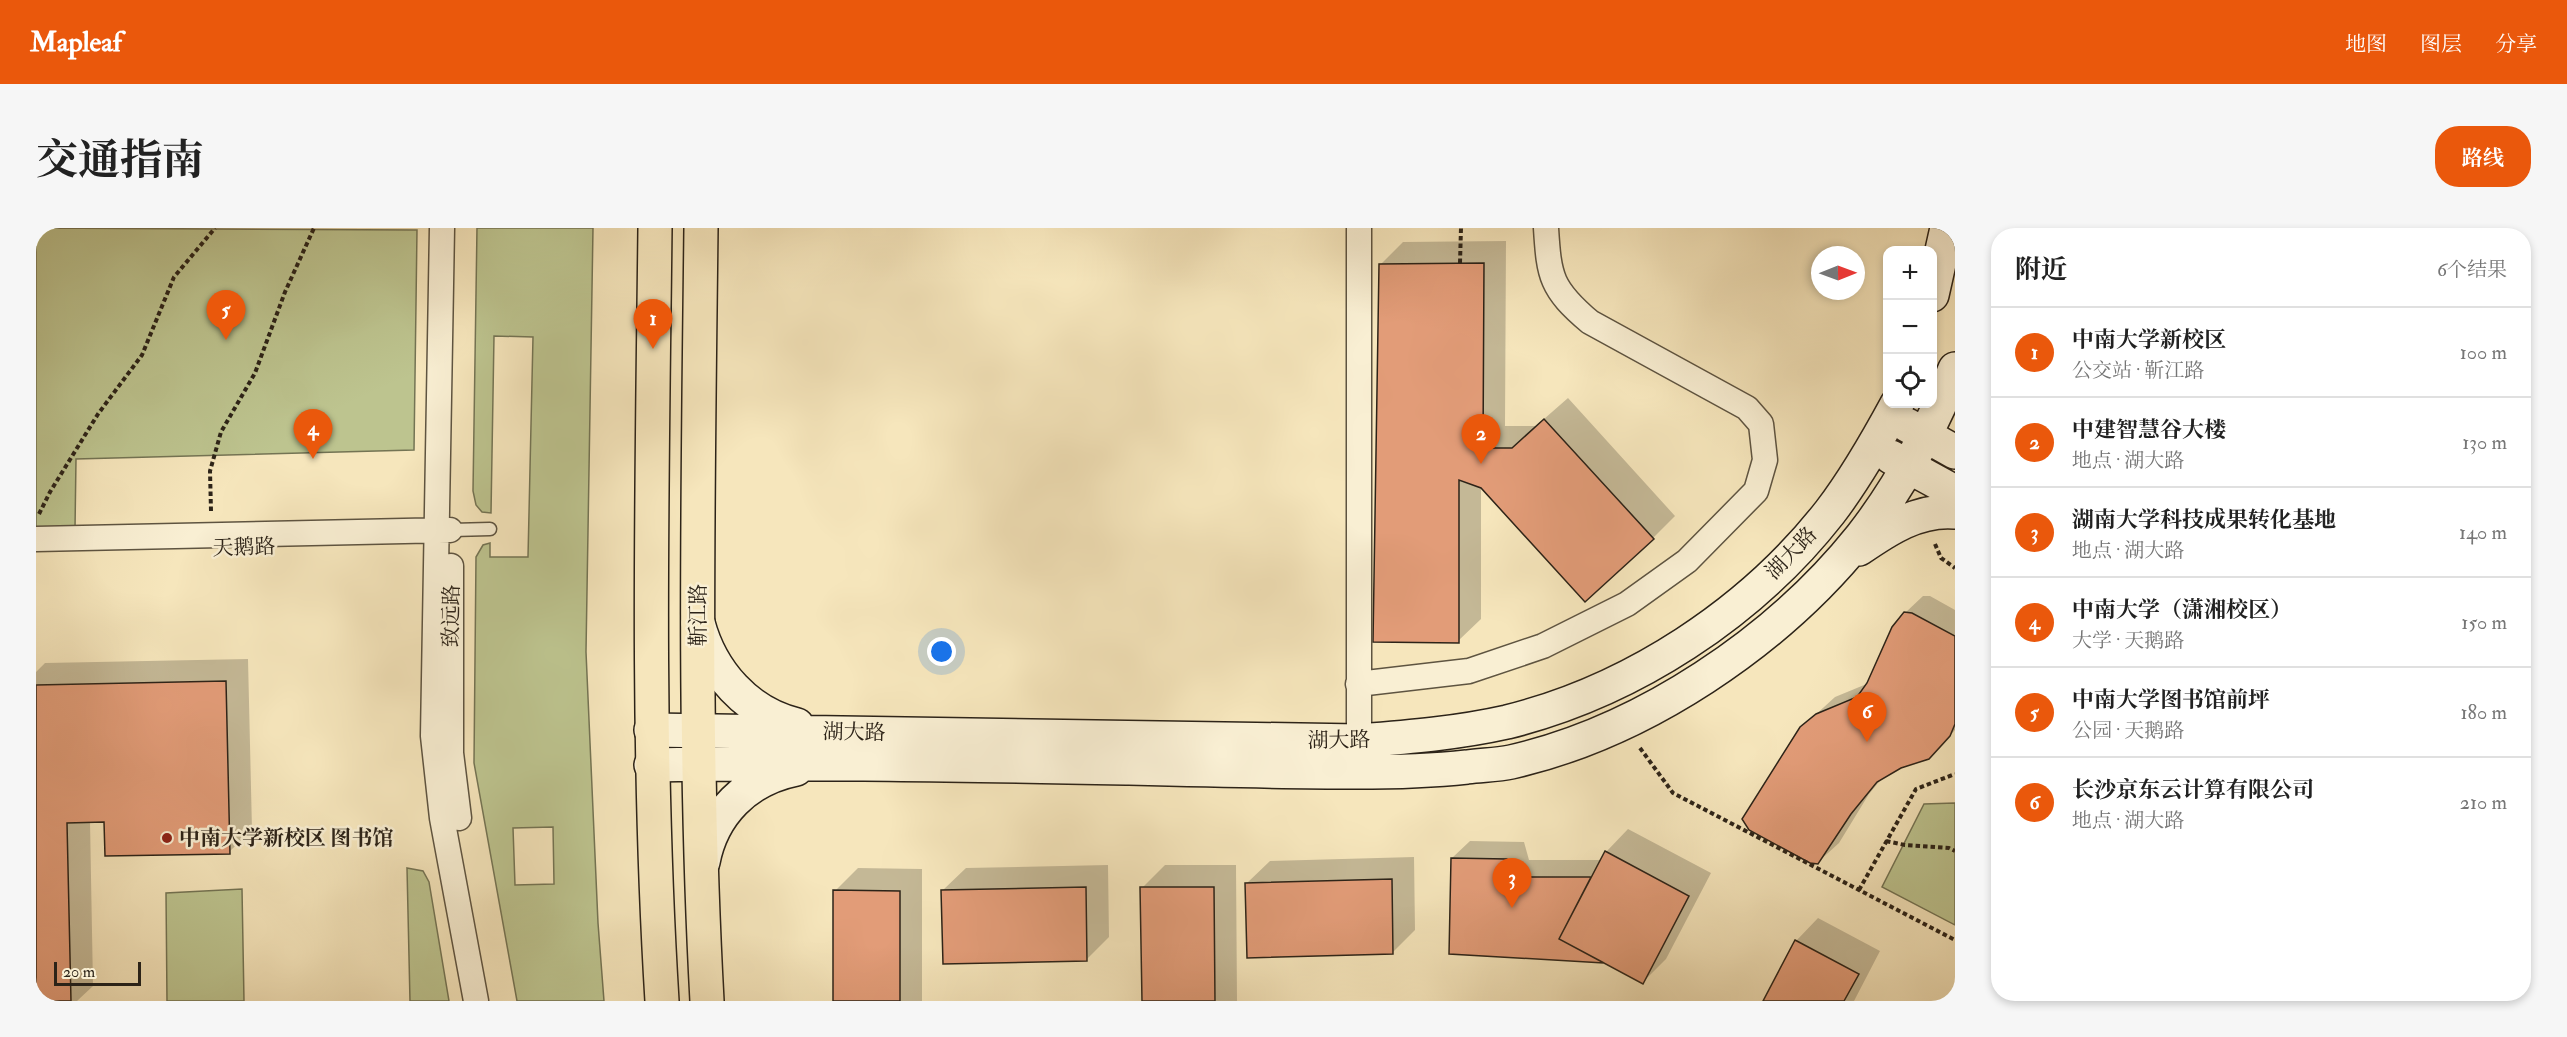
<!DOCTYPE html>
<html lang="zh">
<head>
<meta charset="utf-8">
<style>
	:root { --surface:#fff; --page:#f6f6f6; --text:#222; --muted:#767676; --line:#e0e0e0; --accent:#ea580c }
	body { margin:0; font-family:"IM FELL Double Pica","Noto Serif SC",serif; background:var(--page); color:var(--text) }
	.controls { position:absolute; right:18px; top:18px; display:grid; overflow:hidden; border-radius:12px; box-shadow:0 3px 9px #0003 }
	.controls button { width:54px; height:54px; display:grid; place-items:center; padding:0; border:0; border-bottom:2px solid var(--line); background:var(--surface); color:var(--text); font:30px sans-serif }
	.compass { position:absolute; left:1775px; top:18px; width:54px; height:54px; border-radius:50%; background:var(--surface); box-shadow:0 3px 9px #0003; rotate:89deg }
	.scale { position:absolute; left:18px; bottom:15px; width:87px; box-sizing:border-box; padding-left:6px; border:3px solid #2c2318; border-top:0; font-size:16px; line-height:21px; white-space:nowrap; color:#2c2318; -webkit-text-stroke:4px #f9efd3; paint-order:stroke }
	.you { position:absolute; left:906px; top:424px; width:21px; height:21px; margin:-15px; border:4px solid #fff; border-radius:50%; background:#1a73e8; box-shadow:0 0 0 9px #1a73e833 }
	.badge { display:grid; place-items:center; width:39px; height:39px; border-radius:50%; background:var(--accent); color:#fff; font-size:20px; font-weight:700 }
	.pin { position:absolute; translate:-50% -50px; filter:drop-shadow(0 2px 3px #0008) }
	.pin::after { content:''; position:absolute; top:32px; width:21px; height:18px; background:inherit; clip-path:polygon(0 0,100% 0,50% 100%) }
	.list { margin:0; padding:0; list-style:none }
	h2 { display:flex; justify-content:space-between; align-items:center; height:78px; margin:0; padding:0 24px; font-size:26px }
	h2 small { font-size:20px; font-weight:400; color:var(--muted) }
	.list li { display:grid; grid-template-columns:39px 1fr auto; gap:18px; align-items:center; box-sizing:border-box; height:90px; padding:0 24px; border-top:2px solid var(--line) }
	.list b { display:block; font-size:22px; white-space:nowrap }
	.list p { margin:0; font-size:20px; white-space:nowrap; color:var(--muted) }
	.list em { font-size:20px; font-style:normal; color:var(--muted) }
	.icon { flex:none; width:33px; height:33px; fill:none; stroke:currentColor; stroke-width:2; stroke-linecap:round; stroke-linejoin:round }
	.map { position:relative; flex:none; width:1919px; height:773px; overflow:hidden; border-radius:24px }
	header { display:flex; align-items:center; gap:36px; box-sizing:border-box; height:84px; padding:0 30px; background:var(--accent); color:#fff }
	header strong { font-size:28px }
	nav { display:flex; gap:33px; margin-inline-start:auto; font-size:21px }
	.intro { display:flex; align-items:center; justify-content:space-between; box-sizing:border-box; height:144px; padding:0 36px }
	h1 { margin:0; font-size:42px }
	.button { padding:15px 27px; border-radius:24px; background:var(--accent); color:#fff; font-size:21px; font-weight:700 }
	main { display:flex; gap:36px; padding:0 36px }
	aside { flex:1; background:var(--surface); border-radius:24px; box-shadow:0 3px 9px #0003 }
	.map>svg:first-child { display:block }
	.green { fill:#bdc48f; stroke:#747454; stroke-width:1.5; fill-rule:evenodd }
	.shadow { fill:#0003 }
	.building { fill:#e29c78; stroke:#2c2318; stroke-width:1.5 }
	.lines { fill:none; stroke-linecap:round; stroke-linejoin:round }
	.lane-casing { stroke:#5e5441; stroke-width:15 }
	.street-casing { stroke:#5e5441; stroke-width:27 }
	.secondary-casing { stroke:#2c2318; stroke-width:36 }
	.primary-casing { stroke:#2c2318; stroke-width:36 }
	.path { stroke:#2c2318; stroke-width:4; stroke-dasharray:4.5 3; stroke-linecap:butt }
	.lane { stroke:#f9efd3; stroke-width:12 }
	.street { stroke:#f9efd3; stroke-width:24 }
	.secondary { stroke:#f9efd3; stroke-width:33 }
	.primary { stroke:#f6e6bc; stroke-width:33 }
	.poi-dot { fill:#8f2418; stroke:#f9efd3; stroke-width:2 }
	.labels { text-anchor:middle; stroke-width:5; stroke-linejoin:round; paint-order:stroke }
	.street-label { font-size:21px; fill:#2c2318; stroke:#f9efd3 }
	.poi-label { font-size:21px; font-weight:bold; fill:#2c2318; stroke:#f9efd3; text-anchor:start }
</style>
</head>
<body>
<header>
<strong>Mapleaf</strong>
<nav><a>地图</a><a>图层</a><a>分享</a></nav>
</header>
<div class="intro"><h1>交通指南</h1><a class="button">路线</a></div>
<main>
<div class="map">
<svg width="1919" height="773" viewBox="0 0 1919 773">
	<rect width="100%" height="100%" fill="#f6e6bc"/>
	<filter id="stains"><feTurbulence type="fractalNoise" baseFrequency=".00333" numOctaves="4"/><feColorMatrix values="0 0 0 0 .2 0 0 0 0 .09 0 0 0 0 .02 0 0 0 .5 -.17"/></filter>
	<radialGradient id="worn" r=".72"><stop offset=".6" stop-color="#630" stop-opacity="0"/><stop offset="1" stop-color="#630" stop-opacity=".3"/></radialGradient>
	<!-- green -->
	<path class="green" d="M 0,0 L 381,2 L 378,222 L 40,231 L 39,301 L 0,301 Z
		M 441,0 L 557,0 L 550,424 L 562,695 L 568,773 L 481,773 L 438,535 L 440,329 L 447,317 L 454,315 L 454,329 L 492,329 L 497,109 L 458,108 L 455,285 L 446,284 L 440,277 L 437,263 ZM 517,599 L 518,656 L 479,657 L 477,600 Z
		M 1919,575 L 1919,697 L 1846,659 L 1888,576 Z
		M 371,640 L 387,643 L 393,654 L 413,773 L 374,773 Z
		M 206,661 L 208,773 L 131,773 L 130,665 Z"/>
	<!-- shadow -->
	<path class="shadow" d="M 1470,13 L 1469,198 L 1500,198 L 1532,170 L 1639,288 L 1617,310 L 1445,258 L 1445,391 L 1422,413 L 1344,37 L 1367,14 Z
		M 1887,368 L 1894,368 L 1919,382 L 1919,502 L 1910,512 L 1847,549 L 1833,566 L 1803,615 L 1781,635 L 1765,500 L 1799,469 L 1833,455 L 1869,385 Z
		M 212,431 L 216,602 L 193,624 L 70,592 L 54,593 L 57,758 L 41,773 L 0,773 L 0,444 L 9,435 Z
		M 1592,601 L 1675,645 L 1630,731 L 1607,754 L 1568,733 L 1415,725 L 1416,630 L 1434,613 L 1488,614 L 1493,632 L 1565,632 L 1570,624 Z
		M 1378,629 L 1379,702 L 1357,724 L 1211,655 L 1234,633 Z
		M 1072,637 L 1073,709 L 1050,732 L 907,662 L 930,640 Z
		M 1129,637 L 1200,637 L 1201,773 L 1107,773 L 1106,660 Z
		M 822,640 L 886,641 L 886,773 L 799,773 L 799,663 Z
		M 1782,690 L 1844,723 L 1818,773 L 1728,773 L 1760,713 Z"/>
	<!-- building -->
	<path class="building" d="M 1448,35 L 1447,220 L 1476,220 L 1508,191 L 1618,311 L 1549,374 L 1445,260 L 1423,252 L 1423,415 L 1337,414 L 1343,36 Z
		M 1868,384 L 1876,385 L 1919,408 L 1919,496 L 1914,508 L 1893,531 L 1865,540 L 1841,554 L 1815,586 L 1782,636 L 1774,635 L 1713,602 L 1706,591 L 1764,499 L 1780,486 L 1821,469 L 1831,455 L 1856,399 Z
		M 190,453 L 194,626 L 69,628 L 68,594 L 31,595 L 35,773 L 0,773 L 0,457 Z
		M 1569,623 L 1653,668 L 1607,756 L 1523,711 Z
		M 1415,630 L 1471,631 L 1476,649 L 1555,649 L 1523,711 L 1568,735 L 1413,726 Z
		M 1356,651 L 1357,726 L 1211,730 L 1209,655 Z
		M 1050,659 L 1051,733 L 907,736 L 905,662 Z
		M 1104,659 L 1178,659 L 1179,773 L 1106,773 Z
		M 797,662 L 864,663 L 864,773 L 797,773 Z
		M 1759,712 L 1823,746 L 1808,773 L 1727,773 Z"/>
	<g class="lines">
		<defs>
			<path id="lane" d="M 416,302 L 454,301"/>
			<path id="street" d="M 406,0 L 397,508 L 406,590 L 440,773
				M 0,311 L 414,302
				M 415,338 L 415,525 L 423,590
				M 1322,456 L 1433,443 L 1507,418 L 1591,376 L 1651,333 L 1720,263 L 1729,232 L 1725,196 L 1711,180 L 1554,94 C 1515,61 1513,49 1510,0
				M 1323,513 L 1323,0"/>
			<path id="secondary" d="M 1896,67 L 1911,0
				M 1871,197 L 1919,224
				M 1855,229 L 1919,264
				M 1823,321 C 1852,301 1882,281 1919,284
				M 662,395 C 675,444 711,485 761,497
				M 615,502 L 1323,513 C 1373,509 1422,505 1471,494 C 1596,463 1715,385 1794,284 C 1820,250 1841,213 1861,176
				M 615,537 C 774,534 932,537 1090,540 C 1167,542 1243,544 1320,544 C 1358,544 1394,543 1431,539 C 1446,537 1461,537 1475,534 C 1607,504 1741,414 1825,309 C 1865,258 1895,201 1919,141
				M 667,634 C 676,586 710,551 760,541"/>
			<path id="primary" d="M 619,0 C 616,258 610,515 626,773
				M 665,0 C 662,258 657,516 671,773"/>
		</defs>
		<!-- lane casing -->
		<use href="#lane" class="lane-casing"/>
		<!-- street casing -->
		<use href="#street" class="street-casing"/>
		<!-- secondary casing -->
		<use href="#secondary" class="secondary-casing"/>
		<!-- primary casing -->
		<use href="#primary" class="primary-casing"/>
		<!-- path -->
		<path class="path" d="M 1424,35 L 1425,0
			M 175,283 L 174,243 L 185,204 L 219,145 L 249,64 L 278,0
			M 3,286 L 14,264 L 62,186 L 106,127 L 138,49 L 179,0
			M 1899,316 L 1905,330 L 1919,340
			M 1604,520 L 1637,565 L 1919,712
			M 1850,613 L 1869,617 L 1913,620 L 1919,623
			M 1823,662 L 1880,561 L 1919,546
			M 1913,773 L 1919,767"/>
		<!-- lane -->
		<use href="#lane" class="lane"/>
		<!-- street -->
		<use href="#street" class="street"/>
		<!-- secondary -->
		<use href="#secondary" class="secondary"/>
		<!-- primary -->
		<use href="#primary" class="primary"/>
	</g>
	<!-- markers -->
	<circle class="poi-dot" cx="131" cy="610" r="6"/>
	<g class="labels">
		<!-- street labels -->
		<g class="street-label">
			<text transform="translate(208 319) rotate(-2)" y="7">天鹅路</text>
			<text transform="translate(1755 325) rotate(-46)" y="7">湖大路</text>
			<text transform="translate(662 387) rotate(-90)" y="7">靳江路</text>
			<text transform="translate(415 388) rotate(-89)" y="7">致远路</text>
			<text transform="translate(818 504) rotate(1)" y="7">湖大路</text>
			<text transform="translate(1303 512) rotate(-1)" y="7">湖大路</text>
		</g>
		<!-- poi labels -->
		<g class="poi-label">
			<text x="143" y="617">中南大学新校区 图书馆</text>
		</g>
	</g>
	<rect width="100%" height="100%" filter="url(#stains)"/>
	<rect width="100%" height="100%" fill="url(#worn)"/>
</svg>
<div class="controls">
<button>+</button>
<button>−</button>
<button><svg class="icon" aria-label="locate" viewBox="0 0 24 24"><circle cx="12" cy="12" r="6"/><path d="M12 2v4M12 18v4M2 12h4M18 12h4"/></svg></button>
</div>
<svg class="compass" viewBox="-18 -18 36 36"><path d="M0-13l5 13h-10z" fill="#e53935"/><path d="M0 13l5-13h-10z" fill="#767676"/></svg>
<div class="scale">20 m</div>
<div class="you"></div>
<div class="pin badge" style="left:617px;top:121px">1</div>
<div class="pin badge" style="left:1445px;top:236px">2</div>
<div class="pin badge" style="left:1476px;top:680px">3</div>
<div class="pin badge" style="left:277px;top:231px">4</div>
<div class="pin badge" style="left:190px;top:112px">5</div>
<div class="pin badge" style="left:1831px;top:514px">6</div>
</div>
<aside>
<h2>附近<small>6个结果</small></h2>
<ul class="list">
<li><span class="badge">1</span><div><b>中南大学新校区</b><p>公交站 · 靳江路</p></div><em>100 m</em></li>
<li><span class="badge">2</span><div><b>中建智慧谷大楼</b><p>地点 · 湖大路</p></div><em>130 m</em></li>
<li><span class="badge">3</span><div><b>湖南大学科技成果转化基地</b><p>地点 · 湖大路</p></div><em>140 m</em></li>
<li><span class="badge">4</span><div><b>中南大学（潇湘校区）</b><p>大学 · 天鹅路</p></div><em>150 m</em></li>
<li><span class="badge">5</span><div><b>中南大学图书馆前坪</b><p>公园 · 天鹅路</p></div><em>180 m</em></li>
<li><span class="badge">6</span><div><b>长沙京东云计算有限公司</b><p>地点 · 湖大路</p></div><em>210 m</em></li>
</ul>
</aside>
</main>
</body>
</html>
